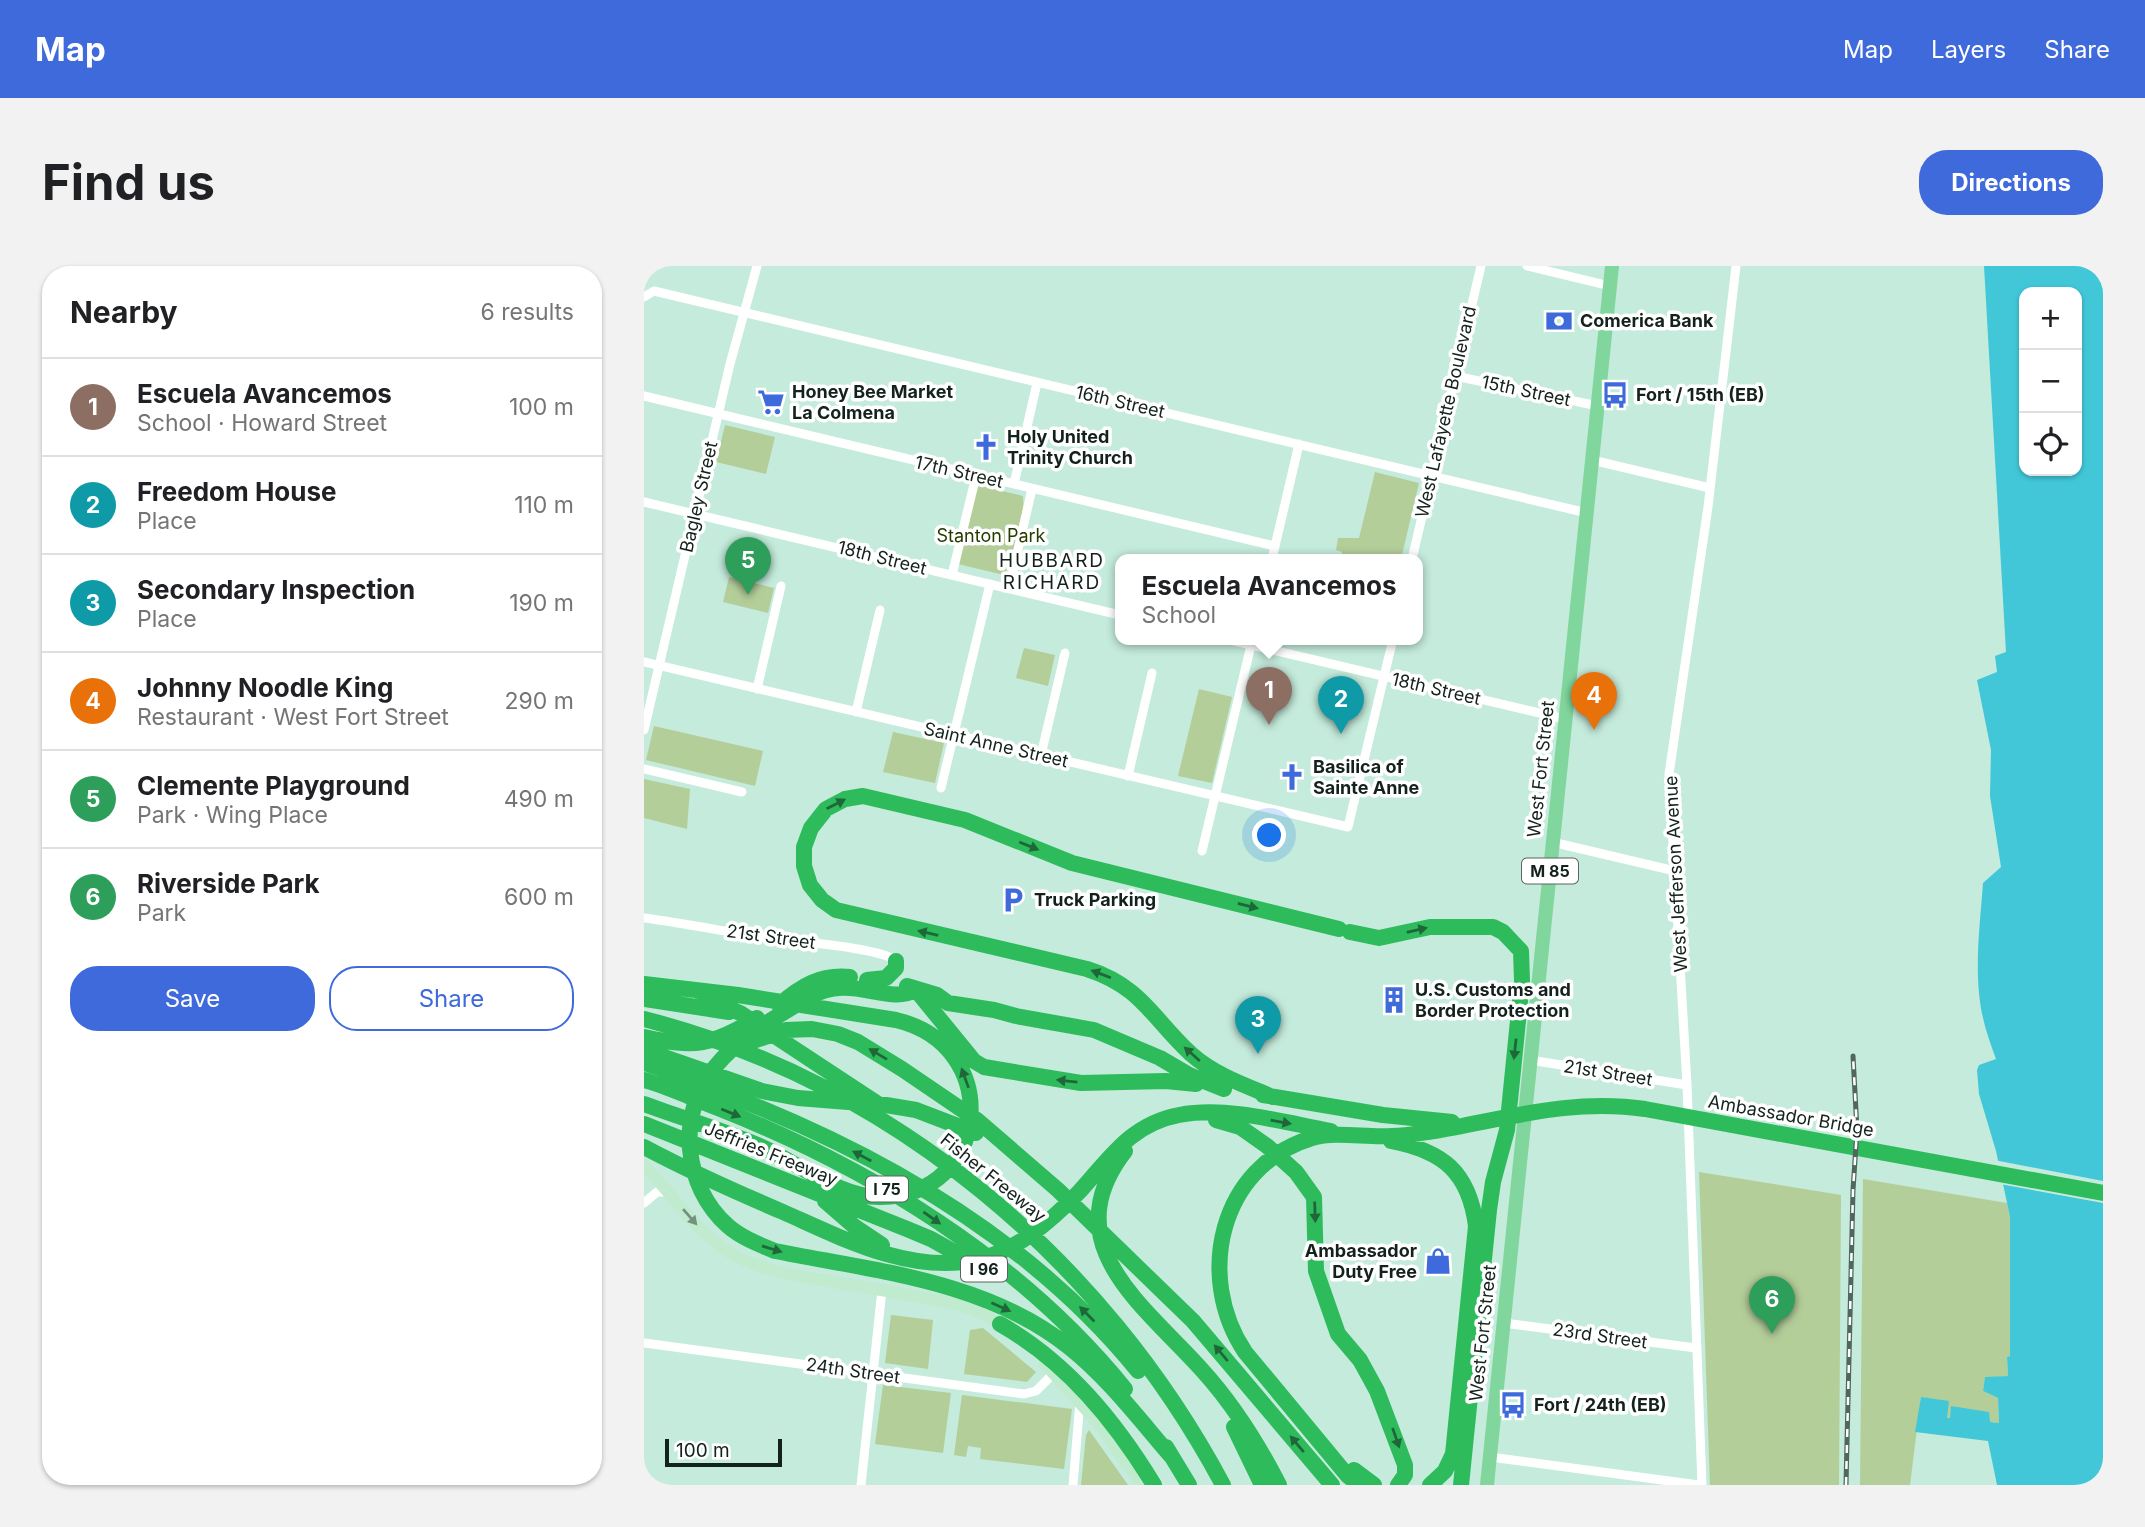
<!DOCTYPE html>
<html lang="en">
<head>
<meta charset="utf-8">
<style>
	:root { --surface:#fff; --page:#f2f2f2; --text:#202124; --muted:#757577; --line:#e0e0e0; --accent:#3f6adb }
	body { margin:0; font-family:Inter,sans-serif; background:var(--page); color:var(--text) }
	.controls { position:absolute; right:21px; top:21px; display:grid; overflow:hidden; border-radius:14px; box-shadow:0 2px 5px #0004 }
	.controls button { width:63px; height:63px; display:grid; place-items:center; padding:0; border:0; border-bottom:2px solid var(--line); background:var(--surface); color:var(--text); font:35px sans-serif }
	.scale { position:absolute; left:21px; bottom:18px; width:117px; box-sizing:border-box; padding-left:7px; border:4px solid #14221d; border-top:0; font-size:19px; line-height:24px; white-space:nowrap; color:#14221d; -webkit-text-stroke:5px #fff; paint-order:stroke }
	.you { position:absolute; left:626px; top:570px; width:24px; height:24px; margin:-18px; border:5px solid #fff; border-radius:50%; background:#1a73e8; box-shadow:0 0 0 10px #1a73e833 }
	.badge { display:grid; place-items:center; width:46px; height:46px; border-radius:50%; background:var(--accent); color:#fff; font-size:23px; font-weight:700 }
	.pin { position:absolute; translate:-50% -58px; filter:drop-shadow(0 2px 4px #0008) }
	.pin::after { content:''; position:absolute; top:37px; width:24px; height:21px; background:inherit; clip-path:polygon(0 0,100% 0,50% 100%) }
	.popup { position:absolute; left:471px; top:288px; width:308px; height:91px; box-sizing:border-box; display:grid; place-content:center; border-radius:14px; background:var(--surface); filter:drop-shadow(0 2px 5px #0005); font-size:23px; white-space:nowrap; color:var(--muted) }
	.popup b { font-size:26px; color:var(--text) }
	.popup::after { content:''; position:absolute; left:50%; top:100%; margin-left:-14px; border:14px solid transparent; border-top-color:var(--surface) }
	.list { margin:0; padding:0; list-style:none }
	h2 { display:flex; justify-content:space-between; align-items:center; height:91px; margin:0; padding:0 28px; font-size:30px }
	h2 small { font-size:23px; font-weight:400; color:var(--muted) }
	.list li { display:grid; grid-template-columns:46px 1fr auto; gap:21px; align-items:center; box-sizing:border-box; height:98px; padding:0 28px; border-top:2px solid var(--line) }
	.list b { display:block; font-size:26px; white-space:nowrap }
	.list p { margin:0; font-size:23px; white-space:nowrap; color:var(--muted) }
	.list em { font-size:23px; font-style:normal; color:var(--muted) }
	.actions { display:flex; gap:14px; padding:21px 28px }
	.actions a { flex:1; padding:16px 0; border:2px solid var(--accent); border-radius:28px; text-align:center; font-size:24px; color:var(--accent) }
	.actions .main { background:var(--accent); color:#fff }
	.icon { flex:none; width:38px; height:38px; fill:none; stroke:currentColor; stroke-width:2; stroke-linecap:round; stroke-linejoin:round }
	.map { position:relative; flex:none; width:1459px; height:1219px; overflow:hidden; border-radius:28px }
	header { display:flex; align-items:center; gap:42px; box-sizing:border-box; height:98px; padding:0 35px; background:var(--accent); color:#fff }
	header strong { font-size:33px }
	nav { display:flex; gap:38px; margin-inline-start:auto; font-size:24px }
	.intro { display:flex; align-items:center; justify-content:space-between; box-sizing:border-box; height:168px; padding:0 42px }
	h1 { margin:0; font-size:49px }
	.button { padding:18px 32px; border-radius:28px; background:var(--accent); color:#fff; font-size:24px; font-weight:700 }
	main { display:flex; gap:42px; padding:0 42px }
	aside { flex:1; background:var(--surface); border-radius:28px; box-shadow:0 2px 5px #0004 }
	.map>svg:first-child { display:block }
	.green { fill:#b4ce9a }
	.water { fill:#42c7d8; fill-rule:evenodd }
	.pier { fill:#c4ebdb }
	.lines { fill:none; stroke-linecap:round; stroke-linejoin:round }
	.street { stroke:#fff; stroke-width:9 }
	.secondary { stroke:#c0ebce; stroke-width:12 }
	.primary { stroke:#81d69d; stroke-width:14 }
	.highway { stroke:#2dbb5b; stroke-width:16 }
	.rail-casing { stroke:#50665e; stroke-width:5 }
	.rail { stroke:#fff; stroke-width:2.5; stroke-dasharray:8; stroke-linecap:butt }
	.oneway { fill:#1f6739 }
	.oneway2 { fill:#73917e }
	.labels { text-anchor:middle; stroke-width:7; stroke-linejoin:round; paint-order:stroke }
	.shield { fill:#fff; stroke:#5a6461; stroke-width:2 }
	.shield-label { font-size:16px; font-weight:bold; fill:#14221d }
	.poi-label { font-size:18px; font-weight:bold; fill:#14221d; stroke:#fff; text-anchor:start }
	.street-label { font-size:18px; fill:#14221d; stroke:#fff }
	.park-label { font-size:18px; fill:#253c00; stroke:#fff }
	.neighbourhood-label { font-size:19px; letter-spacing:2px; fill:#14221d; stroke:#fff }
</style>
</head>
<body>
<header>
<strong>Map</strong>
<nav><a>Map</a><a>Layers</a><a>Share</a></nav>
</header>
<div class="intro"><h1>Find us</h1><a class="button">Directions</a></div>
<main>
<aside>
<h2>Nearby<small>6 results</small></h2>
<ul class="list">
<li><span class="badge" style="background:#8d6e63">1</span><div><b>Escuela Avancemos</b><p>School · Howard Street</p></div><em>100 m</em></li>
<li><span class="badge" style="background:#0f9aa8">2</span><div><b>Freedom House</b><p>Place</p></div><em>110 m</em></li>
<li><span class="badge" style="background:#0f9aa8">3</span><div><b>Secondary Inspection</b><p>Place</p></div><em>190 m</em></li>
<li><span class="badge" style="background:#e8710a">4</span><div><b>Johnny Noodle King</b><p>Restaurant · West Fort Street</p></div><em>290 m</em></li>
<li><span class="badge" style="background:#2e9e5b">5</span><div><b>Clemente Playground</b><p>Park · Wing Place</p></div><em>490 m</em></li>
<li><span class="badge" style="background:#2e9e5b">6</span><div><b>Riverside Park</b><p>Park</p></div><em>600 m</em></li>
</ul>
<div class="actions"><a class="main">Save</a><a>Share</a></div>
</aside>
<div class="map">
<svg width="1459" height="1219" viewBox="0 0 1459 1219">
	<rect width="100%" height="100%" fill="#c4ebdb"/>
	<!-- green -->
	<path class="green" d="M 81,159 L 131,171 L 122,208 L 72,196 Z
		M 731,206 L 775,217 L 757,293 L 697,293 L 698,286 L 692,284 L 694,272 L 715,272 Z
		M 333,219 L 379,230 C 381,254 373,288 360,309 L 314,298 Z
		M 85,311 L 130,322 L 124,347 L 79,336 Z
		M 380,382 L 411,389 L 404,420 L 372,412 Z
		M 555,423 L 588,431 L 568,517 L 534,510 Z
		M 10,460 L 119,485 L 111,520 L 2,494 Z
		M 249,466 L 300,477 L 291,517 L 239,506 Z
		M 0,513 L 46,523 L 43,563 L 0,552 Z
		M 1055,906 L 1197,929 L 1195,1219 L 1066,1219 Z
		M 1219,913 L 1363,937 L 1366,951 L 1366,1090 L 1363,1091 L 1364,1110 L 1341,1112 L 1339,1125 L 1354,1132 L 1355,1157 L 1346,1156 L 1308,1140 L 1306,1153 L 1302,1152 L 1277,1131 L 1266,1219 L 1216,1219 Z
		M 247,1049 L 289,1054 L 284,1103 L 241,1097 Z
		M 339,1062 L 392,1106 L 383,1116 L 320,1108 L 326,1064 Z
		M 239,1119 L 307,1127 L 299,1187 L 231,1178 Z
		M 318,1129 L 428,1143 L 420,1203 L 336,1193 L 337,1182 L 324,1180 L 322,1191 L 310,1189 Z
		M 445,1164 L 484,1219 L 437,1219 L 442,1169 Z"/>
	<!-- water -->
	<path class="water" d="M 1340,0 L 1459,0 L 1459,1219 L 1353,1219 L 1344,1175 L 1271,1166 L 1277,1131 L 1305,1135 L 1303,1152 L 1306,1152 L 1307,1140 L 1345,1146 L 1346,1156 L 1355,1157 L 1354,1132 L 1339,1125 L 1341,1111 L 1364,1110 L 1363,1091 L 1366,1090 L 1366,951 L 1352,885 L 1335,828 L 1333,804 L 1335,799 L 1352,793 C 1347,779 1342,766 1339,752 C 1329,709 1336,660 1339,617 L 1357,601 L 1346,530 L 1347,484 L 1333,414 L 1353,406 L 1351,390 L 1362,386 ZM 1380,26 L 1433,26 L 1433,205 L 1380,205 Z"/>
	<!-- pier -->
	<path class="pier" d="M 1350,894 L 1459,915 L 1459,937 L 1356,918 Z"/>
	<g class="lines">
		<!-- street -->
		<path class="street" d="M 883,0 L 966,20
			M 0,31 L 10,25 L 943,247
			M 811,110 L 954,140
			M 0,130 L 631,280
			M 948,194 L 1066,222
			M 370,218 L 393,117
			M 0,236 L 476,349
			M 628,293 L 655,178
			M 768,293 L 837,0
			M 308,309 L 332,210
			M 365,322 L 388,223
			M 582,373 L 921,453
			M 0,396 L 704,561 L 749,373
			M 113,423 L 137,320
			M 212,446 L 236,344
			M 0,464 L 86,98 L 113,0
			M 397,489 L 421,387
			M 0,503 L 98,526
			M 484,510 L 508,407
			M 297,522 L 346,318
			M 908,576 L 1031,605
			M 558,585 L 608,375
			M 0,652 C 39,657 78,665 116,671 C 142,675 238,681 252,695
			M 886,794 L 1043,819
			M 0,937 L 13,926 L 24,926
			M 860,1057 L 1052,1082
			M 0,1077 L 380,1128 L 392,1125 L 410,1107
			M 846,1191 L 1055,1219
			M 217,1219 L 238,1024
			M 429,1219 L 436,1135
			M 1058,1219 L 1043,819 L 1025,508 L 1064,241 L 1092,0"/>
		<!-- secondary -->
		<path class="secondary" d="M 0,900 C 28,927 49,962 82,984 C 111,1004 150,1009 184,1015 C 228,1023 272,1029 315,1039 L 340,1048 L 362,1064
			M 400,1097 L 454,1157 L 498,1219"/>
		<!-- primary -->
		<path class="primary" d="M 843,1219 L 968,0"/>
		<!-- highway -->
		<path class="highway" d="M 706,666 L 735,672 L 786,661 L 849,661 L 859,666 L 877,685 L 878,715 L 863,864 L 849,916 L 845,944 L 817,1219
			M 223,714 L 242,712 L 252,702 L 252,695
			M 0,718 L 94,729 L 252,754 C 361,780 346,930 237,931 C 196,932 153,896 116,880 C 78,864 38,852 0,838
			M 263,720 L 293,729 L 304,737 L 350,744 L 372,750 L 450,764 L 516,792 L 545,809 L 580,823
			M 272,724 C 242,740 207,706 164,732 C 132,751 95,771 71,801 C 32,848 39,920 84,960 C 98,972 114,978 131,985 C 231,1005 343,1015 425,1081 C 464,1112 495,1153 527,1190
			M 272,724 L 330,795 L 340,801 L 437,817 L 522,815 L 552,818
			M 59,731 L 96,747 L 234,838
			M 0,733 L 85,746
			M 135,739 C 157,720 176,708 206,711
			M 0,753 C 249,816 459,994 579,1219
			M 0,771 C 51,782 68,780 113,752
			M 109,775 L 142,764 L 168,763 L 194,768 L 214,776 L 258,803 L 333,854 L 414,924 L 549,1055 L 688,1219
			M 0,784 L 118,825 L 154,832 L 242,839 L 272,844 L 332,867
			M 0,797 C 27,805 53,817 79,827 C 236,887 387,973 494,1105
			M 0,814 C 25,821 50,833 74,842 C 226,902 377,994 481,1123
			M 619,829 L 739,849 L 808,856
			M 629,831 C 600,819 571,809 547,788 C 509,753 497,720 443,703 L 192,644 L 178,634 L 166,619 L 160,600 L 160,581 L 167,562 L 182,543 L 201,533 L 219,530 L 321,554 L 428,597 L 695,663
			M 572,854 L 596,861 L 623,880 L 652,906 L 670,931 L 672,1005 L 694,1068 L 716,1094 L 733,1125 L 761,1199 L 761,1209 L 754,1219
			M 0,858 L 263,963 L 287,973 L 326,995
			M 747,875 C 799,885 825,906 832,960 L 809,1188 L 801,1205 L 786,1219
			M 0,881 C 45,905 92,926 139,946 C 198,972 265,1008 332,994 C 373,985 407,955 436,925 C 466,892 487,858 535,849 C 584,840 638,856 687,865
			M 481,885 C 409,978 501,1040 558,1104 C 589,1138 614,1178 635,1219
			M 181,935 L 211,961 L 238,979
			M 356,1058 C 423,1096 471,1155 510,1219
			M 590,1161 L 618,1219
			M 522,1181 L 545,1219
			M 710,1204 L 730,1219
			M 715,1219 L 703,1209 L 601,1086 C 551,1011 575,900 668,872 C 694,865 721,872 748,870 C 762,870 776,867 790,865 C 862,853 927,832 1001,843 L 1459,927"/>
		<defs>
			<path id="rail" d="M 1202,1219 L 1209,924 L 1213,864 L 1209,790"/>
		</defs>
		<!-- rail casing -->
		<use href="#rail" class="rail-casing"/>
		<!-- rail -->
		<use href="#rail" class="rail"/>
	</g>
	<!-- one-way arrows -->
	<defs><path id="oneway-solid" d="M-6-.8H1V-3.2L6.5 0L1 3.2V.8H-6Z" transform="scale(1.75)"/></defs>
	<g class="oneway">
		<use href="#oneway-solid" transform="translate(192 538) rotate(-27)"/>
		<use href="#oneway-solid" transform="translate(385 580) rotate(22)"/>
		<use href="#oneway-solid" transform="translate(604 640) rotate(14)"/>
		<use href="#oneway-solid" transform="translate(773 664) rotate(-13)"/>
		<use href="#oneway-solid" transform="translate(284 667) rotate(-167)"/>
		<use href="#oneway-solid" transform="translate(457 708) rotate(-159)"/>
		<use href="#oneway-solid" transform="translate(871 783) rotate(96)"/>
		<use href="#oneway-solid" transform="translate(234 788) rotate(-149)"/>
		<use href="#oneway-solid" transform="translate(548 788) rotate(-138)"/>
		<use href="#oneway-solid" transform="translate(321 812) rotate(-110)"/>
		<use href="#oneway-solid" transform="translate(423 815) rotate(-174)"/>
		<use href="#oneway-solid" transform="translate(87 847) rotate(22)"/>
		<use href="#oneway-solid" transform="translate(637 856) rotate(10)"/>
		<use href="#oneway-solid" transform="translate(218 890) rotate(-152)"/>
		<use href="#oneway-solid" transform="translate(671 946) rotate(88)"/>
		<use href="#oneway-solid" transform="translate(288 952) rotate(35)"/>
		<use href="#oneway-solid" transform="translate(128 983) rotate(17)"/>
		<use href="#oneway-solid" transform="translate(357 1041) rotate(24)"/>
		<use href="#oneway-solid" transform="translate(443 1048) rotate(-135)"/>
		<use href="#oneway-solid" transform="translate(577 1087) rotate(-130)"/>
		<use href="#oneway-solid" transform="translate(752 1172) rotate(71)"/>
		<use href="#oneway-solid" transform="translate(653 1178) rotate(-130)"/>
	</g>
	<use class="oneway2" href="#oneway-solid" transform="translate(46 951) rotate(49)"/>
	<!-- icons -->
	<defs>
		<symbol id="bank-bare" viewBox="-9 -9 18 18"><path d="M-6-4H6V4H-6ZM0-2.3a2.3 2.3 0 1 0 0 4.6a2.3 2.3 0 1 0 0-4.6Z" fill="#3f6adb" stroke="#fff" stroke-width="2.5" paint-order="stroke"/></symbol>
		<symbol id="bus-bare" viewBox="-9 -9 18 18"><path d="M-5-6H5V4H4V6H2V4H-2V6H-4V4H-5ZM-3.5-4V0h7V-4ZM-3.5 1.2v1.5H-2V1.2ZM2 1.2v1.5H3.5V1.2Z" fill="#3f6adb" stroke="#fff" stroke-width="2.5" paint-order="stroke"/></symbol>
		<symbol id="supermarket-bare" viewBox="-9 -9 18 18"><path d="M-6-5.5h2.5l.6 2H6L4.5 2H-2.5L-4.4-4H-6ZM-1.5 3.2a1.3 1.3 0 1 0 .1 0ZM3 3.2a1.3 1.3 0 1 0 .1 0Z" fill="#3f6adb" stroke="#fff" stroke-width="2.5" paint-order="stroke"/></symbol>
		<symbol id="church-bare" viewBox="-9 -9 18 18"><path d="M-1.2-6h2.4v3.5h3.3v2.4h-3.3V6h-2.4V-.1h-3.3v-2.4h3.3Z" fill="#3f6adb" stroke="#fff" stroke-width="2.5" paint-order="stroke"/></symbol>
		<symbol id="parking-bare" viewBox="-9 -9 18 18"><path d="M-3.5-5.5H1a3.5 3.5 0 0 1 0 7H-1V5.5H-3.5ZM-1-3.4V-.6H.8a1.4 1.4 0 0 0 0-2.8Z" fill="#3f6adb" stroke="#fff" stroke-width="2.5" paint-order="stroke"/></symbol>
		<symbol id="building-bare" viewBox="-9 -9 18 18"><path d="M-4-6H4V6H1V3H-1V6H-4ZM-2.5-4.3h1.7v1.8h-1.7ZM.8-4.3h1.7v1.8H.8ZM-2.5-1h1.7V.8h-1.7ZM.8-1h1.7V.8H.8Z" fill="#3f6adb" stroke="#fff" stroke-width="2.5" paint-order="stroke"/></symbol>
		<symbol id="shop-bare" viewBox="-9 -9 18 18"><path d="M-5-2.5h2.3a2.7 3.5 0 0 1 5.4 0H5L5.5 6h-11ZM-1.5-2.5h3a1.5 2.3 0 0 0-3 0Z" fill="#3f6adb" stroke="#fff" stroke-width="2.5" paint-order="stroke"/></symbol>
	</defs>
	<g fill-rule="evenodd">
		<use href="#bank-bare" x="896" y="36" width="38" height="38"/>
		<use href="#bus-bare" x="952" y="110" width="38" height="38"/>
		<use href="#supermarket-bare" x="108" y="117" width="38" height="38"/>
		<use href="#church-bare" x="323" y="162" width="38" height="38"/>
		<use href="#church-bare" x="629" y="492" width="38" height="38"/>
		<use href="#parking-bare" x="350" y="615" width="38" height="38"/>
		<use href="#building-bare" x="731" y="715" width="38" height="38"/>
		<use href="#shop-bare" x="775" y="976" width="38" height="38"/>
		<use href="#bus-bare" x="850" y="1120" width="38" height="38"/>
	</g>
	<g class="labels">
		<!-- shield labels -->
		<g class="shield">
			<rect x="878" y="592.5" width="56" height="25" rx="5"/>
			<rect x="222" y="910.5" width="42" height="25" rx="5"/>
			<rect x="317" y="990.5" width="46" height="25" rx="5"/>
		</g>
		<g class="shield-label">
			<text x="906" y="611">M 85</text>
			<text x="243" y="929">I 75</text>
			<text x="340" y="1009">I 96</text>
		</g>
		<!-- poi labels -->
		<g class="poi-label">
			<text x="936" y="61">Comerica Bank</text>
			<text x="148" y="132">Honey Bee Market<tspan x="148" dy="21">La Colmena</tspan></text>
			<text x="992" y="135">Fort / 15th (EB)</text>
			<text x="363" y="177">Holy United<tspan x="363" dy="21">Trinity Church</tspan></text>
			<text x="669" y="507">Basilica of<tspan x="669" dy="21">Sainte Anne</tspan></text>
			<text x="390" y="640">Truck Parking</text>
			<text x="771" y="730">U.S. Customs and<tspan x="771" dy="21">Border Protection</tspan></text>
			<text x="773" y="991" text-anchor="end">Ambassador<tspan x="773" dy="21">Duty Free</tspan></text>
			<text x="890" y="1145">Fort / 24th (EB)</text>
		</g>
		<!-- street labels -->
		<g class="street-label">
			<text transform="translate(882 125) rotate(12)" y="6">15th Street</text>
			<text transform="translate(476 136) rotate(13)" y="6">16th Street</text>
			<text transform="translate(802 146) rotate(-77)" y="6">West Lafayette Boulevard</text>
			<text transform="translate(315 206) rotate(13)" y="6">17th Street</text>
			<text transform="translate(55 231) rotate(-77)" y="6">Bagley Street</text>
			<text transform="translate(238 292) rotate(14)" y="6">18th Street</text>
			<text transform="translate(792 423) rotate(13)" y="6">18th Street</text>
			<text transform="translate(352 479) rotate(13)" y="6">Saint Anne Street</text>
			<text transform="translate(897 503) rotate(-84)" y="6">West Fort Street</text>
			<text transform="translate(1032 608) rotate(-93)" y="6">West Jefferson Avenue</text>
			<text transform="translate(127 671) rotate(8)" y="6">21st Street</text>
			<text transform="translate(964 807) rotate(9)" y="6">21st Street</text>
			<text transform="translate(1147 850) rotate(10)" y="6">Ambassador Bridge</text>
			<text transform="translate(127 888) rotate(22)" y="6">Jeffries Freeway</text>
			<text transform="translate(349 912) rotate(39)" y="6">Fisher Freeway</text>
			<text transform="translate(839 1067) rotate(-84)" y="6">West Fort Street</text>
			<text transform="translate(956 1070) rotate(8)" y="6">23rd Street</text>
			<text transform="translate(209 1105) rotate(8)" y="6">24th Street</text>
		</g>
		<!-- park labels -->
		<g class="park-label">
			<text x="347" y="276">Stanton Park</text>
		</g>
		<!-- neighbourhood labels -->
		<g class="neighbourhood-label">
			<text x="408" y="301">HUBBARD<tspan x="408" dy="22">RICHARD</tspan></text>
		</g>
	</g>
</svg>
<div class="controls">
<button>+</button>
<button>−</button>
<button><svg class="icon" aria-label="locate" viewBox="0 0 24 24"><circle cx="12" cy="12" r="6"/><path d="M12 2v4M12 18v4M2 12h4M18 12h4"/></svg></button>
</div>
<div class="scale">100 m</div>
<div class="you"></div>
<div class="pin badge" style="left:625px;top:459px;background:#8d6e63">1</div>
<div class="popup"><b>Escuela Avancemos</b>School</div>
<div class="pin badge" style="left:697px;top:468px;background:#0f9aa8">2</div>
<div class="pin badge" style="left:614px;top:788px;background:#0f9aa8">3</div>
<div class="pin badge" style="left:950px;top:464px;background:#e8710a">4</div>
<div class="pin badge" style="left:104px;top:329px;background:#2e9e5b">5</div>
<div class="pin badge" style="left:1128px;top:1068px;background:#2e9e5b">6</div>
</div>
</main>
</body>
</html>
